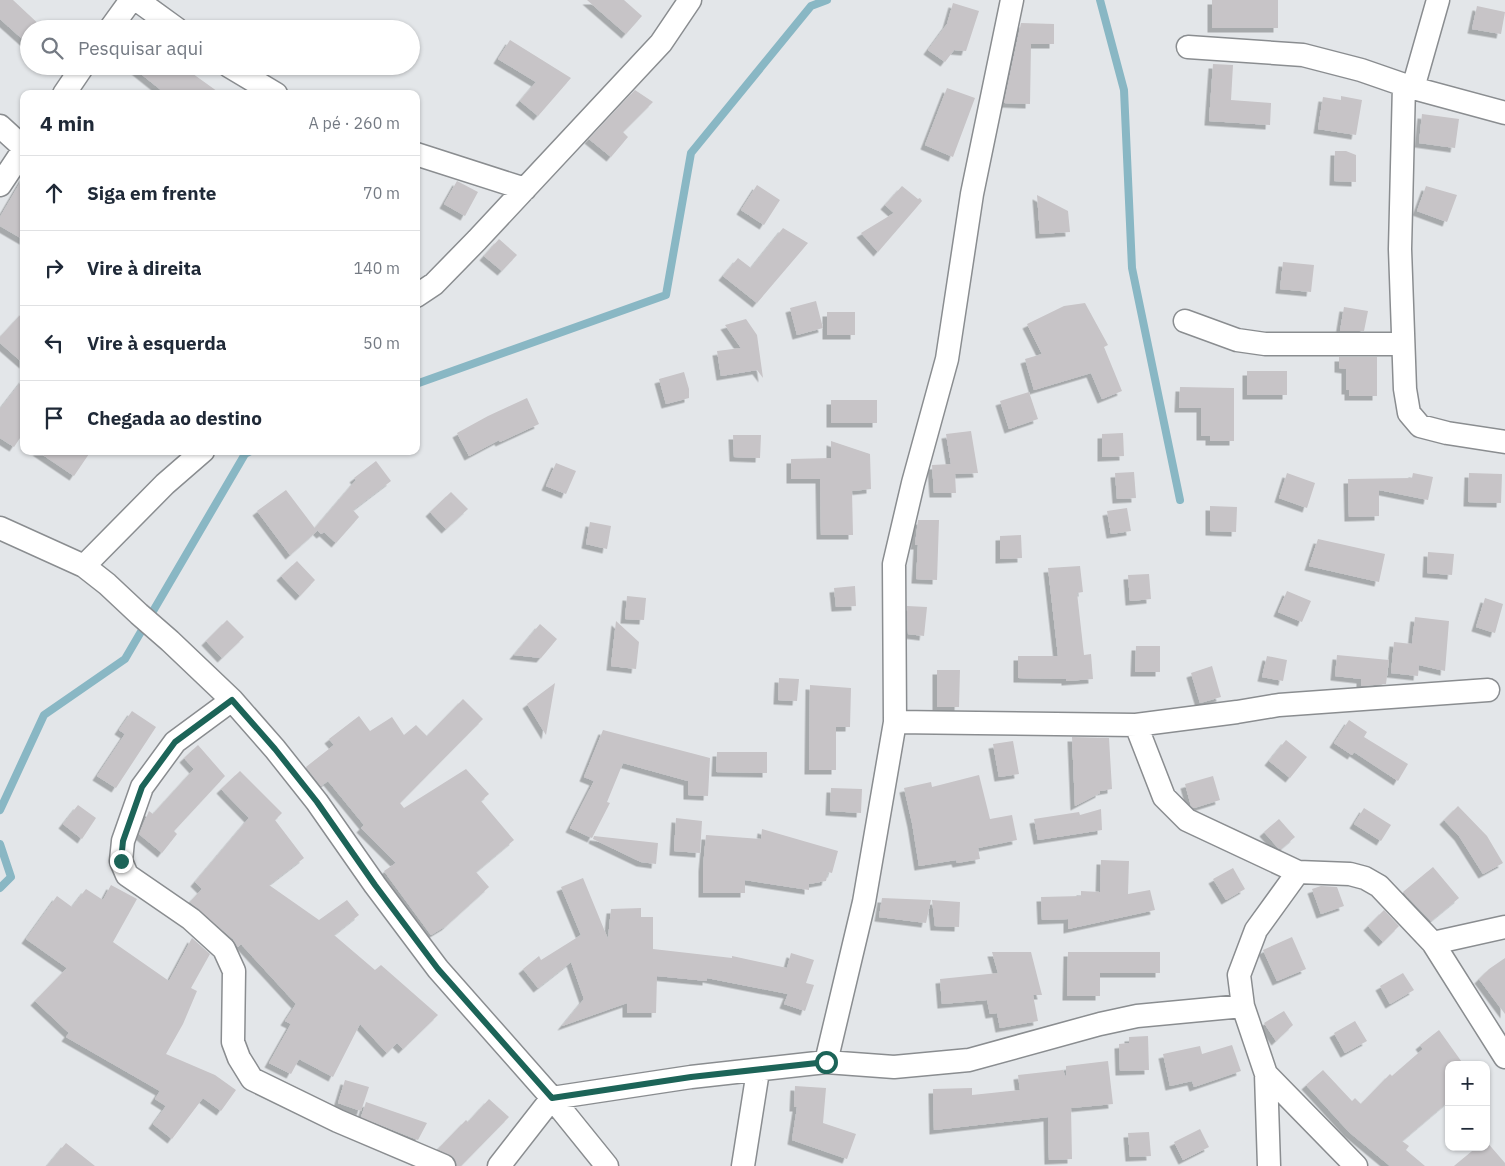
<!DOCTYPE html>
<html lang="pt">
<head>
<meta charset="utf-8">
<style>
	:root { --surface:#fff; --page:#f6f6f7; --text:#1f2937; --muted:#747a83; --line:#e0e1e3 }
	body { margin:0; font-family:"IBM Plex Sans",sans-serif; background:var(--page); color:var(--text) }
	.controls { position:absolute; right:15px; bottom:15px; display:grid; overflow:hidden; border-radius:10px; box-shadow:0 1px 4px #0004 }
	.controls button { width:45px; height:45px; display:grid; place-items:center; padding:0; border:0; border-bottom:1px solid var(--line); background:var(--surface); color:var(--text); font:25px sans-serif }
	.stop { position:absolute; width:15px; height:15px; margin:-11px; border:4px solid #1c6458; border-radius:50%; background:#fff }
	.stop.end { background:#1c6458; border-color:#fff; box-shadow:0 1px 5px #0008 }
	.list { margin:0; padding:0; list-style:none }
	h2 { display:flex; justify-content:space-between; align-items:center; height:65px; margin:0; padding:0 20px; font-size:21px }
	h2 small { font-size:16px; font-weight:400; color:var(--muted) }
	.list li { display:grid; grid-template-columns:32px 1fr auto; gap:15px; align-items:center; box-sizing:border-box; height:75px; padding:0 20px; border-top:1px solid var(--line) }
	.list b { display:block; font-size:19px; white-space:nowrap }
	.list em { font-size:16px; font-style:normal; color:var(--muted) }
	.icon { flex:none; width:28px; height:28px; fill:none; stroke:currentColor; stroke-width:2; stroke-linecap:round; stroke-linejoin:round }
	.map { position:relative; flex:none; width:1505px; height:1166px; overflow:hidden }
	.search { position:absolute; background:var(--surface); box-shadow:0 1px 4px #0004; left:20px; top:20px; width:400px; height:55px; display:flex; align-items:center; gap:12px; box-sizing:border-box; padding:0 18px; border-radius:28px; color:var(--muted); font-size:19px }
	.panel { position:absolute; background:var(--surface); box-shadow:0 1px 4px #0004; left:20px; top:90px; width:400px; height:365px; border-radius:10px }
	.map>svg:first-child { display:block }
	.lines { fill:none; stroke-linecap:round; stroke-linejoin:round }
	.stream { stroke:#89b7c4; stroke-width:8 }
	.building { fill:#c7c4c7; filter:url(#shadow) }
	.street-casing { stroke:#8a8d90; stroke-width:25 }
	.street { stroke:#fff; stroke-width:22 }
	.route { stroke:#1c6458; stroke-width:6 }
</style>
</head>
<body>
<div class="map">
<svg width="1505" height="1166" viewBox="0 0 1505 1166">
	<defs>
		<filter id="shadow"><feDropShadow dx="-4.5" dy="4.5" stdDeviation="0" flood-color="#0004"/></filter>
	</defs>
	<rect width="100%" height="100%" fill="#e3e6e9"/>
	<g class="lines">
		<!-- stream -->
		<path class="stream" d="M 1100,0 L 1124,90 L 1132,268 L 1180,500
			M 416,384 L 666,295 L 691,153 L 811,6 L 827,0
			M 0,810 L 44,715 L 125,659 L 245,454 L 251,451
			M 0,844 L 11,877 L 0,888"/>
	</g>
	<!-- building -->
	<path class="building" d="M 0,0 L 13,0 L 44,29 L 29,29 L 29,45 L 0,19 Z
		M 587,0 L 624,0 L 642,16 L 626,34 Z
		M 1212,0 L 1278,0 L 1278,28 L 1212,28 Z
		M 953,3 L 979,11 L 966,51 L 954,50 L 945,62 L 928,50 L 947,24 Z
		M 1477,6 L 1505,12 L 1501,34 L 1472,29 Z
		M 1021,23 L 1054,24 L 1054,44 L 1031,44 L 1030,104 L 1004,103 Z
		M 510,40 L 571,78 L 538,116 L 520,101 L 536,82 L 498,59 Z
		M 1213,64 L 1233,65 L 1231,100 L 1271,103 L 1270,125 L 1209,121 Z
		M 131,66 L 182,66 L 221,94 L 166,94 Z
		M 947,88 L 975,98 L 953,157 L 925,145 Z
		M 635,90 L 653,102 L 623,132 L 628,137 L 611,157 L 589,139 Z
		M 1341,96 L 1362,100 L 1356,135 L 1318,129 L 1323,97 L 1341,100 Z
		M 1422,114 L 1459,119 L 1455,148 L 1419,143 Z
		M 1335,151 L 1346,151 L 1356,155 L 1356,182 L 1334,181 Z
		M 24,176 L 24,240 L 0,226 L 0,217 Z
		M 457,181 L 478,192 L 465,216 L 444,204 Z
		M 757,185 L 780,200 L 764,225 L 741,210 Z
		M 902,186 L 918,199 L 920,198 L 922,201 L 878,252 L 861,233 L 894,213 L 885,205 Z
		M 1426,186 L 1457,195 L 1447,222 L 1417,211 Z
		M 1037,195 L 1068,211 L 1070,232 L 1040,234 Z
		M 783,228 L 808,243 L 757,303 L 723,276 L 738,258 L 751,268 Z
		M 499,239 L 517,255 L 502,271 L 484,256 Z
		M 1283,262 L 1314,265 L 1311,292 L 1280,289 Z
		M 816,301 L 823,328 L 797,335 L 790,308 Z
		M 1085,303 L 1108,345 L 1104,347 L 1122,391 L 1102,399 L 1091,373 L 1034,390 L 1025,359 L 1042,354 L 1027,324 L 1064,306 Z
		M 1344,307 L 1368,311 L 1364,331 L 1340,331 Z
		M 24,311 L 24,364 L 0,343 L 0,337 Z
		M 827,312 L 855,312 L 855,335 L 827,335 Z
		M 746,319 L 757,335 L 763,378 L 757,370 L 721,376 L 717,351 L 741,348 L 725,325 Z
		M 1339,357 L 1377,357 L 1377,396 L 1349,396 L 1349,390 L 1346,390 L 1346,369 L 1339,368 Z
		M 1247,371 L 1287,371 L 1287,395 L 1247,395 Z
		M 684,372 L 689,389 L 689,398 L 666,404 L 659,379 Z
		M 24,378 L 24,432 L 14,447 L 0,438 L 0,409 Z
		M 1180,387 L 1234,388 L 1234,441 L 1210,441 L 1210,436 L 1201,436 L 1201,408 L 1179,408 Z
		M 1029,392 L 1038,419 L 1009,429 L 1000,401 Z
		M 527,398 L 539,424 L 500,442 L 499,440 L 469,456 L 457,433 L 488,416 Z
		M 831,400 L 877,400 L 877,423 L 831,423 Z
		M 971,431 L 978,473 L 955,474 L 956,493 L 934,493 L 932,465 L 951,464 L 946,434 Z
		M 1123,433 L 1124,456 L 1102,457 L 1102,434 Z
		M 733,435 L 761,435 L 760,458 L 734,457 Z
		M 831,441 L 870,454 L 871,489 L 852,491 L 853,535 L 821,535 L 820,479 L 791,479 L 791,459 L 831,458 Z
		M 37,451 L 91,451 L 74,476 Z
		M 376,461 L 391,481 L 353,510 L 359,517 L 336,543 L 324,532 L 321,534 L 315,528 L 356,480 L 354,478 Z
		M 556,463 L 576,471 L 566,494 L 546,486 Z
		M 1134,472 L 1136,498 L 1117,499 L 1115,473 Z
		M 1287,473 L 1315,483 L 1307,508 L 1279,498 Z
		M 1413,473 L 1433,477 L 1428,500 L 1379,490 L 1379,516 L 1349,517 L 1348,479 L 1412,478 Z
		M 1469,473 L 1502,474 L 1501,503 L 1468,502 Z
		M 286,490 L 317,531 L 290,555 L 257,511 Z
		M 451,492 L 468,509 L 446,529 L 430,512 Z
		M 1210,506 L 1237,507 L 1236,532 L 1210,531 Z
		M 1127,508 L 1131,531 L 1111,534 L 1107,511 Z
		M 918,520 L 939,520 L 937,580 L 916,579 L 918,545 L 915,545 Z
		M 590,522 L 611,526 L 607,549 L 586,544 Z
		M 1021,535 L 1022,558 L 1000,559 L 1000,536 Z
		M 1318,539 L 1385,554 L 1379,582 L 1309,566 Z
		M 1428,552 L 1454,554 L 1452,575 L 1427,573 Z
		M 297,561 L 315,580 L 300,596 L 281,576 Z
		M 1080,566 L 1083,592 L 1077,593 L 1084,655 L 1091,654 L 1093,679 L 1066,681 L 1066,679 L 1018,678 L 1018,656 L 1058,656 L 1048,568 Z
		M 1149,574 L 1151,599 L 1130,601 L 1128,575 Z
		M 855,586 L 856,606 L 836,607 L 834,588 Z
		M 1287,591 L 1311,601 L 1302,622 L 1278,612 Z
		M 627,596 L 646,598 L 644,620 L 625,619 Z
		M 1485,598 L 1503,604 L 1495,633 L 1476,627 Z
		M 907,606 L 927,607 L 924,636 L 908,634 Z
		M 1415,617 L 1449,621 L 1445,671 L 1419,665 L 1418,676 L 1391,673 L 1394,642 L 1412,644 Z
		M 227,620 L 244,637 L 222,658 L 206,641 Z
		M 616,621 L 639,642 L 636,669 L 611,666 Z
		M 540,624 L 557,639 L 541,658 L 514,655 Z
		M 1136,646 L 1160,646 L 1160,672 L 1135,672 Z
		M 1337,655 L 1389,660 L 1386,684 L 1361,686 L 1361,679 L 1335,676 Z
		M 1267,656 L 1287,660 L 1283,681 L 1262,677 Z
		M 1212,666 L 1221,697 L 1200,703 L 1191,673 Z
		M 937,670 L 960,670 L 959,707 L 937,707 Z
		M 779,678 L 799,679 L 797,701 L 778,700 Z
		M 555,683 L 546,735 L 527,704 Z
		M 810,685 L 851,688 L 850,727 L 836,727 L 836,770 L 809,770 Z
		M 463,699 L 483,719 L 400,803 L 404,808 L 466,769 L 489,794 L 481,801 L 514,840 L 476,872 L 489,887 L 446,926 L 431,935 L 384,871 L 396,863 L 361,828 L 364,825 L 328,781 L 321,786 L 306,767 L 334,745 L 329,739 L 359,716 L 370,731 L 392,717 L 404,735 L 416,725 L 427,736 Z
		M 132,711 L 156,727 L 116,788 L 97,776 L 125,734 L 119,730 Z
		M 1349,720 L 1367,732 L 1364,737 L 1408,764 L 1398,781 L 1354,752 L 1352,755 L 1334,743 Z
		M 603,730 L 710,758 L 708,796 L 688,795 L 688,781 L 623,763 L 607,802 L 610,803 L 592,838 L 570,828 L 594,781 L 584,777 Z
		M 1072,737 L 1109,738 L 1112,789 L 1100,791 L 1100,793 L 1075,806 Z
		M 1286,740 L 1307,757 L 1290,778 L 1269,761 Z
		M 1013,741 L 1019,774 L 999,777 L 993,744 Z
		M 198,745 L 225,776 L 174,831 L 177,834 L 162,853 L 139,834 L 149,811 L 153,814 L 194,769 L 184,758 Z
		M 717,752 L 767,752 L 767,773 L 716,772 Z
		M 240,771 L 282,813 L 275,820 L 304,858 L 269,885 L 319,920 L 347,900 L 359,915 L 334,935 L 375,970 L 381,965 L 438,1015 L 403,1049 L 397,1043 L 387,1053 L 360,1024 L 333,1077 L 299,1059 L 291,1074 L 269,1063 L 291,1024 L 285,1021 L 296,1004 L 241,944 L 238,947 L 233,939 L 190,902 L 202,889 L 195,882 L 249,818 L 221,789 Z
		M 979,775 L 990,819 L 1012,815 L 1017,840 L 978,848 L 980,859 L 957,863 L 956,860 L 919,866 L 912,823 L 904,788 L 931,782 L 932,787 Z
		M 1213,776 L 1220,800 L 1194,808 L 1191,806 L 1185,784 Z
		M 831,788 L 862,789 L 861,813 L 830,811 Z
		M 78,805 L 96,818 L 82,839 L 63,824 Z
		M 1458,806 L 1487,836 L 1503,863 L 1483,874 L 1459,836 L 1444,820 Z
		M 1364,808 L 1391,825 L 1381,841 L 1354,824 Z
		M 1101,809 L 1102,830 L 1038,840 L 1034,819 L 1079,812 L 1080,815 Z
		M 676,818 L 702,821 L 700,853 L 674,851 Z
		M 1279,819 L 1295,837 L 1281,849 L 1278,848 L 1264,832 Z
		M 762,829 L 838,851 L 832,873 L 828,872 L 826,881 L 809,884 L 809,890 L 745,880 L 745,893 L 703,893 L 703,867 L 706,835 L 761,839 Z
		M 594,836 L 658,843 L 656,864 L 641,862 L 593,839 Z
		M 1101,860 L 1129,861 L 1128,894 L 1150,890 L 1155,910 L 1068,929 L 1068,919 L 1042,920 L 1041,897 L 1081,896 L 1081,891 L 1100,892 Z
		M 1433,867 L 1459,898 L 1431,921 L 1403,892 Z
		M 1233,868 L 1245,889 L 1226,900 L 1213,879 Z
		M 583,878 L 608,939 L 611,909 L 641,908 L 641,917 L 653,917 L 653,949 L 732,958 L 732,956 L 787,968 L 791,953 L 814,960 L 806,983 L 814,985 L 805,1011 L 784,1004 L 788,994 L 707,978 L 707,981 L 657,976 L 656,1013 L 627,1013 L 627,1003 L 562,1026 L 584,999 L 571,962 L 538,988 L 523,969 L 539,956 L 541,960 L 581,935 L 561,887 Z
		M 111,885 L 137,899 L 113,942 L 169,981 L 192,938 L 210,954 L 191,988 L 197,991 L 183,1024 L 166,1054 L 215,1075 L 236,1090 L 221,1111 L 203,1098 L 172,1139 L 153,1124 L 166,1106 L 155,1099 L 160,1091 L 66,1037 L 69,1033 L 35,1001 L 67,968 L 26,939 L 57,896 L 72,907 L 86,889 L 103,900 Z
		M 1321,886 L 1337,887 L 1344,906 L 1321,914 L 1312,889 Z
		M 882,898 L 931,900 L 926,923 L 879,917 Z
		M 932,900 L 960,902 L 959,927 L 935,926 Z
		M 1384,910 L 1399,926 L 1383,942 L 1368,926 Z
		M 1292,937 L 1306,969 L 1277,981 L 1263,950 Z
		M 992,952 L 1031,952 L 1042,995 L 1033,995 L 1038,1021 L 1000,1028 L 997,1013 L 990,1014 L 987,1000 L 942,1004 L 940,979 L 998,973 Z
		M 1068,952 L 1160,952 L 1160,973 L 1100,973 L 1100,996 L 1067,996 Z
		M 1505,958 L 1505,1014 L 1479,979 L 1489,969 Z
		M 1403,973 L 1414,990 L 1390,1004 L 1380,986 Z
		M 1284,1011 L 1293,1025 L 1276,1041 L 1264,1023 Z
		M 1355,1021 L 1367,1041 L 1345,1053 L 1334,1033 Z
		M 1439,1030 L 1464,1065 L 1449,1065 L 1449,1101 L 1402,1141 L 1409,1146 L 1406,1150 L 1425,1166 L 1390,1166 L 1349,1132 L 1306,1085 L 1323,1070 L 1352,1101 L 1355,1098 L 1361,1104 L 1390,1074 L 1392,1076 L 1423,1049 L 1420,1045 Z
		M 1148,1036 L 1149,1070 L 1120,1071 L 1119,1044 L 1129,1043 L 1129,1037 Z
		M 1232,1045 L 1241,1071 L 1194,1087 L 1192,1081 L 1170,1086 L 1163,1054 L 1200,1046 L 1202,1054 Z
		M 1108,1061 L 1113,1104 L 1071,1108 L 1072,1159 L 1049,1160 L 1048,1117 L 934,1130 L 933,1089 L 972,1088 L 972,1095 L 1020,1090 L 1018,1075 L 1063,1070 L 1066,1078 L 1066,1066 Z
		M 345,1080 L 369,1087 L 361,1111 L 338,1103 Z
		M 795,1086 L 826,1088 L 823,1123 L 856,1134 L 847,1159 L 792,1140 L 797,1107 L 794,1107 Z
		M 489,1099 L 509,1117 L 461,1166 L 457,1166 L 454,1158 L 438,1149 L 466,1120 L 468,1122 Z
		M 366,1102 L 427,1123 L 418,1140 L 361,1117 Z
		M 1200,1129 L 1209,1147 L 1183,1160 L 1174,1142 Z
		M 1149,1132 L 1151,1156 L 1130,1157 L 1128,1133 Z
		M 1486,1141 L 1505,1163 L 1505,1166 L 1454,1166 L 1477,1147 L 1486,1147 Z
		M 66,1143 L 95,1166 L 47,1166 Z"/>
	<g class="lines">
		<defs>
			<path id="street" d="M 137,0 L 177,29
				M 110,29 L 131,0
				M 1188,47 L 1303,55 L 1361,70 L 1413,88 L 1505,113
				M 229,66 L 276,94
				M 1404,85 L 1400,249 L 1405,389 L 1409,413 L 1420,426 L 1447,433 L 1505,442
				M 1413,88 L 1438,0
				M 64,94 L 83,66
				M 0,126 L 24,148
				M 416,154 L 525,189
				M 0,185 L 24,149
				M 416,296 L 434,284 L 477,240 L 661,43 L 690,0
				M 1185,321 L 1237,340 L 1265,344 L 1403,344
				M 0,528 L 84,566 L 107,584 L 139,614 L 170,641 L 232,700 L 275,749 L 317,802 L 375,885 L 438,969 L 552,1098 L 607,1166
				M 84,566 L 165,484 L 203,451
				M 232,700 L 175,742 L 142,787 L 123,841 L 121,861 L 127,875 L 191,919 L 224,949 L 234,971 L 233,1042 L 239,1058 L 252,1079 L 338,1121 L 444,1166
				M 895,722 L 1136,725 L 1237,712 L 1279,705 L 1488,690
				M 1136,725 L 1164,797 L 1187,820 L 1298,872 L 1350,874 L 1365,878 L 1379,886 L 1433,943 L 1505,1057
				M 1433,943 L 1505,927
				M 826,1062 L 864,902 L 895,722 L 894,564 L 913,483 L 947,359 L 972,194 L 1012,0
				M 1266,1074 L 1356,1166
				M 499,1166 L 552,1098 L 691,1077 L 826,1062 L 894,1067 L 969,1060 L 1100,1024 L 1137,1016 L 1243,1006
				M 743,1166 L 758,1071
				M 1269,1166 L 1266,1074 L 1243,1006 L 1239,975 L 1256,930 L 1298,872"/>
		</defs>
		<!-- street casing -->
		<use href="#street" class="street-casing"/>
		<!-- street -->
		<use href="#street" class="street"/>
	</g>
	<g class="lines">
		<!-- route -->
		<path class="route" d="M 121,861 L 123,841 L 142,787 L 175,742 L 232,700 L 275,749 L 317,802 L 375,885 L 438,969 L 552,1098 L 691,1077 L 826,1062"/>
	</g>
</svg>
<div class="controls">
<button>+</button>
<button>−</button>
</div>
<div class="stop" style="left:826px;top:1062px"></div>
<div class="stop end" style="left:121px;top:861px"></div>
<div class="search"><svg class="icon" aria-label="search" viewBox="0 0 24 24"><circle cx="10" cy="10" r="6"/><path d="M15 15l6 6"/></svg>Pesquisar aqui</div>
<section class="panel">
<h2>4 min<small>A pé · 260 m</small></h2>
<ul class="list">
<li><svg class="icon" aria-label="ahead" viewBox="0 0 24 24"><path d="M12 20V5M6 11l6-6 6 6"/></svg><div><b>Siga em frente</b></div><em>70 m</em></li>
<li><svg class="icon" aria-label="right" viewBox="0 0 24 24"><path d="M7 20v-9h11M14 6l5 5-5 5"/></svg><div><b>Vire à direita</b></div><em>140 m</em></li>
<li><svg class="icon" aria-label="left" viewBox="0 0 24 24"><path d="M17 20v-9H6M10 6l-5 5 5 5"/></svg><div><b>Vire à esquerda</b></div><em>50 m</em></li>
<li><svg class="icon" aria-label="arrive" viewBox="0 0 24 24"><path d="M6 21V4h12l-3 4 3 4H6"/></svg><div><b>Chegada ao destino</b></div></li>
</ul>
</section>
</div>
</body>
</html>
